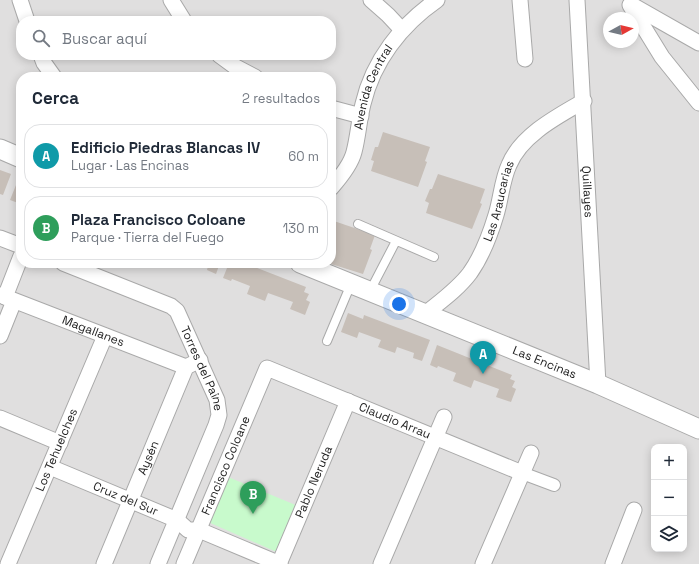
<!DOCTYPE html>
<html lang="es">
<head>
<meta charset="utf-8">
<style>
	:root { --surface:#fff; --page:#f6f6f7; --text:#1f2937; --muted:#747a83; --line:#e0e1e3; --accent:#d40000 }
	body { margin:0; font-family:"Space Grotesk",sans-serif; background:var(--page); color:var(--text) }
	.controls { position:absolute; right:12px; bottom:12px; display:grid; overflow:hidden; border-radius:8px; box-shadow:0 2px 10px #0003 }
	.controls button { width:36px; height:36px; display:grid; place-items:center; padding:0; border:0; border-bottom:1px solid var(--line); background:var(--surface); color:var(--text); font:20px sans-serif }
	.compass { position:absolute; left:603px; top:12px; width:36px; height:36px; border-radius:50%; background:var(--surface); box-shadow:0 2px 10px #0003; rotate:82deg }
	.you { position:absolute; left:399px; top:304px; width:14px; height:14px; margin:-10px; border:3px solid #fff; border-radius:50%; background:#1a73e8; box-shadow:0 0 0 6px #1a73e833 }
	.badge { display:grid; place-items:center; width:26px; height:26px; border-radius:50%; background:var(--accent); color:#fff; font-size:13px; font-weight:700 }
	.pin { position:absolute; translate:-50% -33px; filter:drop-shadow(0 1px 2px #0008) }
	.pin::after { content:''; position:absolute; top:21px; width:14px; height:12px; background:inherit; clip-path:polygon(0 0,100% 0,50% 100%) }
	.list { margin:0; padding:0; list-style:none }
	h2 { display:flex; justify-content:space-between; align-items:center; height:52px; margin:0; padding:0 16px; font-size:17px }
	h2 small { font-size:13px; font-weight:400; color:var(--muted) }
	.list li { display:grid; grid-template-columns:26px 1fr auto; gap:12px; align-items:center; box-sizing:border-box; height:64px; margin:0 8px 8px; padding:0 8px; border:1px solid var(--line); border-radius:16px }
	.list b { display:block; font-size:15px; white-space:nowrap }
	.list p { margin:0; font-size:13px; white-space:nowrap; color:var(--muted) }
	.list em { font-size:13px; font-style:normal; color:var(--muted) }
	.icon { flex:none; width:22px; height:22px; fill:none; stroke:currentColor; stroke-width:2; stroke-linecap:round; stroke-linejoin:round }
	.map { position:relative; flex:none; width:699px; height:564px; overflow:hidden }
	.search { position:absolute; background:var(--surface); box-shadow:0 2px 10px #0003; left:16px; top:16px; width:320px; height:44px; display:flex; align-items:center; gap:10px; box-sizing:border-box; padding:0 14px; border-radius:16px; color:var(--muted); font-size:15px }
	.panel { position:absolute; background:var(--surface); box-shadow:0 2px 10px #0003; left:16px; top:72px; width:320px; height:196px; border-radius:16px }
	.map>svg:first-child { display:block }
	.residential { fill:#e0dfdf; fill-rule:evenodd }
	.park { fill:#c8facc }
	.building { fill:#c7bfb8 }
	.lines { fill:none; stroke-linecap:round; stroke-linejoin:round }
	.service-casing { stroke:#a9a9a9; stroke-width:10 }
	.pedestrian-casing { stroke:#a9a9a9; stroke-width:14 }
	.minor-casing { stroke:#a9a9a9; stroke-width:17 }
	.tertiary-casing { stroke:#a9a9a9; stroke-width:21 }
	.service { stroke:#fff; stroke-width:8 }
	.pedestrian { stroke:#fff; stroke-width:12 }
	.minor { stroke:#fff; stroke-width:15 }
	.tertiary { stroke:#fff; stroke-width:19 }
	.labels { text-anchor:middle; stroke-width:3; stroke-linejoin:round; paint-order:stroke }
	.street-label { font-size:12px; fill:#222; stroke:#fff }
</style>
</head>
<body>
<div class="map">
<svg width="699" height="564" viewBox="0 0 699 564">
	<rect width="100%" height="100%" fill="#f2efe9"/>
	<!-- residential -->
	<path class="residential" d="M 0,0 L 699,0 L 699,564 L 0,564 ZM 609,18 L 633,18 L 633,42 L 609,42 ZM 21,21 L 331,21 L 331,55 L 21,55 ZM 21,77 L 331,77 L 331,263 L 21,263 ZM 654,447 L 684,447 L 684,549 L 654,549 Z"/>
	<!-- park -->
	<path class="park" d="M 228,477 L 298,506 L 279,553 L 208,522 Z"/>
	<!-- building -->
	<path class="building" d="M 383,132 L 430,147 L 425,161 L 427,162 L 418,187 L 371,171 L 374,161 L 371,160 L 375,147 L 378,147 Z
		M 0,170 L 11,174 L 3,195 L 0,194 Z
		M 438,174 L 485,189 L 480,203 L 482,204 L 472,229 L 426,213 L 429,203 L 425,201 L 430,189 L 432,189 Z
		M 18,180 L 21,181 L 21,201 L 19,200 L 18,203 L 10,200 Z
		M 331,220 L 375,235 L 370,249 L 372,250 L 363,274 L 331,264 Z
		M 201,263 L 220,263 L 216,274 L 207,270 L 208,266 Z
		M 229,263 L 244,263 L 306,287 L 304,292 L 309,294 L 306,300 L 310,302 L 305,315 L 290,309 L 293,302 L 268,293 L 265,301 L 247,294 L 250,286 L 232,279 L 231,281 L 223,278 Z
		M 348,313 L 363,319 L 364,315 L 430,340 L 422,361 L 413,358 L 414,353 L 397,347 L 395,353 L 378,347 L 381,340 L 359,332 L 357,338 L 341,332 Z
		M 437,345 L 512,375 L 510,379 L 515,381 L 512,387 L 516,389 L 511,402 L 496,397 L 499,389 L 474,380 L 471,388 L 453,381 L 456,373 L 438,366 L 437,368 L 430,365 Z"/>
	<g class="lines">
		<defs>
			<path id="service" d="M 358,224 L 434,257
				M 370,291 L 396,241
				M 327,341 L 351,284"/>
			<path id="pedestrian" d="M 522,473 L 554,485"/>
			<g id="minor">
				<path d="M 20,0 L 27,21"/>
				<path d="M 171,0 L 184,21"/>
				<path d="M 371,0 L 388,15 L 402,30"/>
				<path d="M 520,0 L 525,59"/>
				<path id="s1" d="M 577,0 L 598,384"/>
				<path d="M 630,5 L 662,57 L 699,103"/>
				<path d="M 632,5 L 699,43"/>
				<path d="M 41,55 L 44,63 L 54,77"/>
				<path d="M 219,55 L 234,66 L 255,77"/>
				<path d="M 331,108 L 361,116"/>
				<path id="s2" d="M 331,188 C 339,179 351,164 354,152 C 358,137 359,120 363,104 C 373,61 401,25 437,0"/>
				<path d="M 0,238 L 21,246"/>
				<path id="s3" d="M 63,263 L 171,306 L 177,311 L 217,400 L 219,415 L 216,425 L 158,564"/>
				<path id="s4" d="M 0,295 L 186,367"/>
				<path d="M 5,297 L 21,256"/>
				<path id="s5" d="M 425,314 C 441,301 458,289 470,273 C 482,256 490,235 496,215 C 501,199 502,180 509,165 C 521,135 558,116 584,101"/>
				<path d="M 0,336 L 14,301"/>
				<path d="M 0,418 L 60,443"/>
				<path id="s6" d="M 50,467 L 177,520 L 188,530 L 199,530 L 280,564"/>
				<path id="s7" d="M 8,564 L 105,336"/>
				<path id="s8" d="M 104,564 L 186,367 L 200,360"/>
				<path id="s9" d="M 184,564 L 267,368 L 522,473"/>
				<path id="s10" d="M 279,564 L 348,401"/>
				<path d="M 381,564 L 444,417"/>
				<path d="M 483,564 L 531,453"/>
				<path d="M 613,564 L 634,510"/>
			</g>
			<g id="tertiary">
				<path d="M 0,149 L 21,158"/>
				<path id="s11" d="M 300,263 L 598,384 L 699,429"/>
			</g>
		</defs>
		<!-- service casing -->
		<use href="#service" class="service-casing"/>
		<!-- pedestrian casing -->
		<use href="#pedestrian" class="pedestrian-casing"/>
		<!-- minor casing -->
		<use href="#minor" class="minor-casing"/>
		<!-- tertiary casing -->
		<use href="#tertiary" class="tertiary-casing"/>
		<!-- service -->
		<use href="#service" class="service"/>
		<!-- pedestrian -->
		<use href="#pedestrian" class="pedestrian"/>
		<!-- minor -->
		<use href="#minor" class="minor"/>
		<!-- tertiary -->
		<use href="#tertiary" class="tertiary"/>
	</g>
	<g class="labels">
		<!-- street labels -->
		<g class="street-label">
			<text dy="4" stroke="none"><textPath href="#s2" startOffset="111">Avenida Central</textPath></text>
			<text dy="4" stroke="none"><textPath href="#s1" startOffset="192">Quillayes</textPath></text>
			<text dy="4" stroke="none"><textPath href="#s5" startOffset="139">Las Araucarias</textPath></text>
			<text dy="4" stroke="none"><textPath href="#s4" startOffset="100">Magallanes</textPath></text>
			<text dy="4" stroke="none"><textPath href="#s11" startOffset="264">Las Encinas</textPath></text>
			<text dy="4" stroke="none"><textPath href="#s3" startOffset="187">Torres del Paine</textPath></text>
			<text dy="4" stroke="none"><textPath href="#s9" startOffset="351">Claudio Arrau</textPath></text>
			<text dy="4" stroke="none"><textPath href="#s7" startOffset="124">Los Tehuelches</textPath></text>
			<text dy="4" stroke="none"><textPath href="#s8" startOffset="115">Aysén</textPath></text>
			<text dy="4" stroke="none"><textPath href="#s9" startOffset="107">Francisco Coloane</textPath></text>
			<text dy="4" stroke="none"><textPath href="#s10" startOffset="89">Pablo Neruda</textPath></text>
			<text dy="4" stroke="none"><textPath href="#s6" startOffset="82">Cruz del Sur</textPath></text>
		</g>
	</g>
</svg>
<div class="controls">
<button>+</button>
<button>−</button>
<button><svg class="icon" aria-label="layers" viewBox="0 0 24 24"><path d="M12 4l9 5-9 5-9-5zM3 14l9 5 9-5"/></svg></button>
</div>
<svg class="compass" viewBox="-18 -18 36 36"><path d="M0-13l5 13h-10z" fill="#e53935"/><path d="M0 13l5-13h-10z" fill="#747a83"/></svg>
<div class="you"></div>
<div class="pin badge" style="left:483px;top:374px;background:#0f9aa8">A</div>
<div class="pin badge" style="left:253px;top:514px;background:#2e9e5b">B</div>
<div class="search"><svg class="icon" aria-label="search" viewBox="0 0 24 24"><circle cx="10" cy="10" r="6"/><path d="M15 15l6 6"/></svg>Buscar aquí</div>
<section class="panel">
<h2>Cerca<small>2 resultados</small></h2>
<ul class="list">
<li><span class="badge" style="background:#0f9aa8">A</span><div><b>Edificio Piedras Blancas IV</b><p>Lugar · Las Encinas</p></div><em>60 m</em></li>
<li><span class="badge" style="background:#2e9e5b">B</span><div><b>Plaza Francisco Coloane</b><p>Parque · Tierra del Fuego</p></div><em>130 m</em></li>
</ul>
</section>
</div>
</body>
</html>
